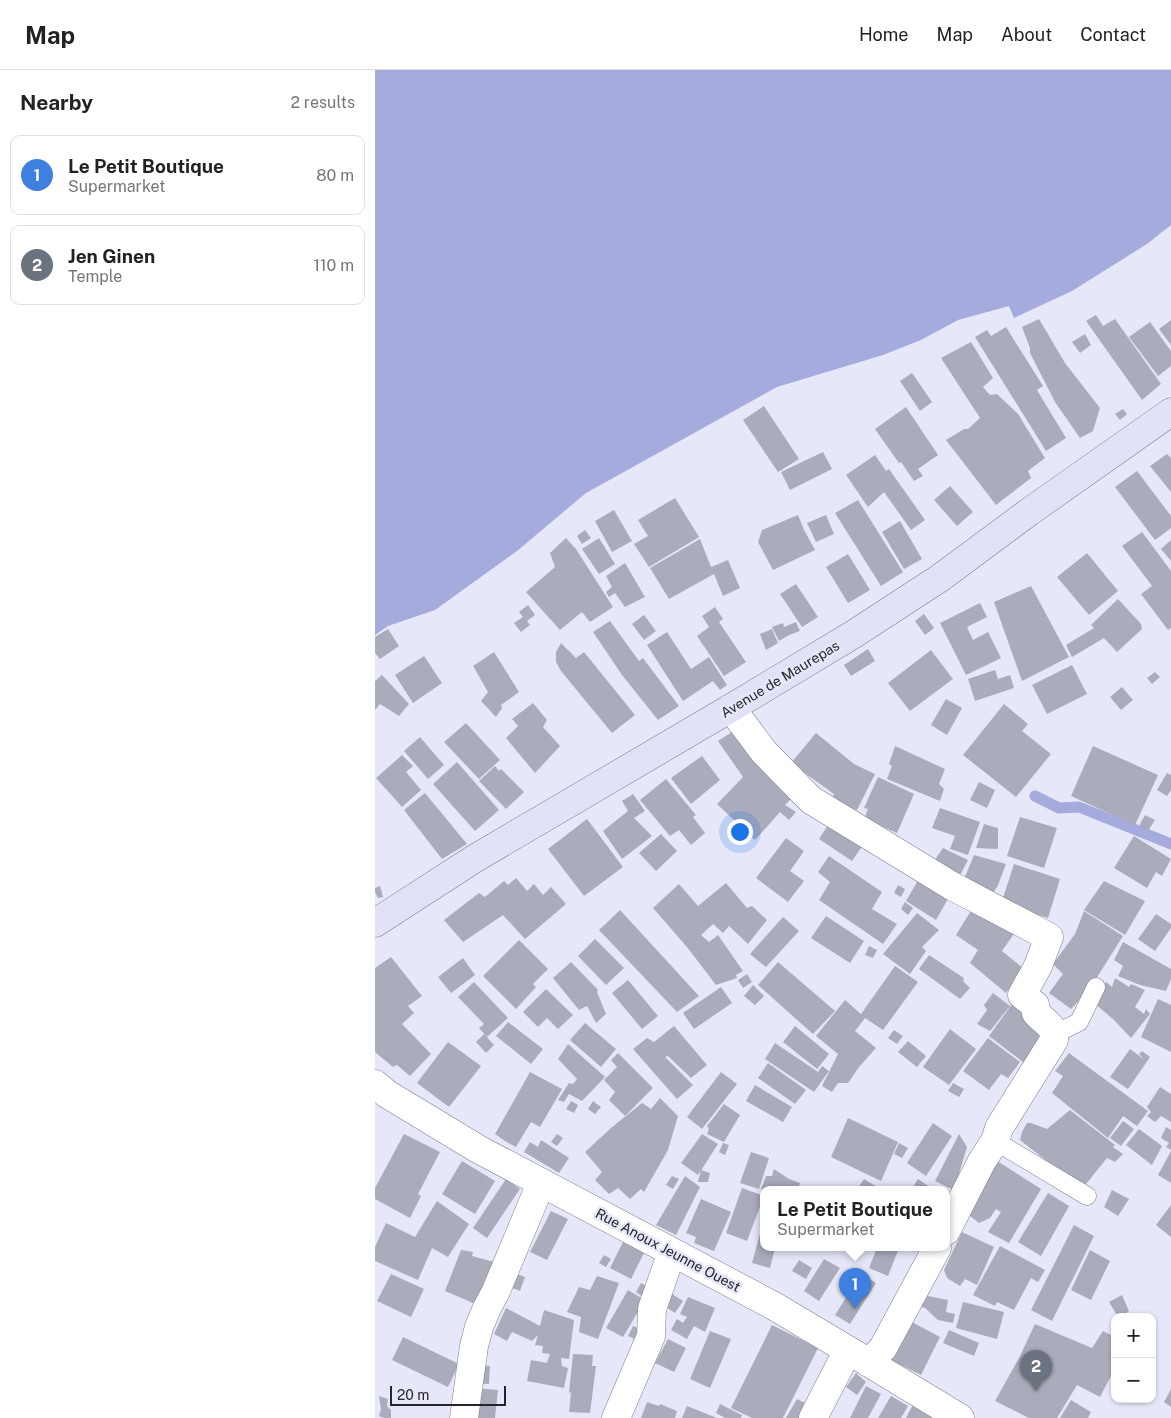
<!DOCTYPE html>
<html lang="en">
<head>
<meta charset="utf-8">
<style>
	:root { --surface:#fff; --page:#f2f2f2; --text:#222; --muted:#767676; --line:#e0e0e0; --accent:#0f766e }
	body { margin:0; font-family:"Public Sans",sans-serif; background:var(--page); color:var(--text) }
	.controls { position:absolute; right:15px; bottom:15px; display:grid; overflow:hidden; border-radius:10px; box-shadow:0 1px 4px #0004 }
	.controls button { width:45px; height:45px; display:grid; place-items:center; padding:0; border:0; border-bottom:1px solid var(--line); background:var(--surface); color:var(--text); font:25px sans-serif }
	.scale { position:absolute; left:15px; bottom:12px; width:116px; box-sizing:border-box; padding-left:5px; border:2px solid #25262c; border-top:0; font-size:14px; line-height:18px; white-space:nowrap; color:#25262c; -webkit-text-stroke:4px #e6e8f9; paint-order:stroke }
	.you { position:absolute; left:364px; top:761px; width:18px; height:18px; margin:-12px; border:4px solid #fff; border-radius:50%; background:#1a73e8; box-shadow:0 0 0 8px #1a73e833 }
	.badge { display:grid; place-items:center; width:32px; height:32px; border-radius:50%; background:var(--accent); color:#fff; font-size:16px; font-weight:700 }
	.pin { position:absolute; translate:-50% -41px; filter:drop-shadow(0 1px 2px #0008) }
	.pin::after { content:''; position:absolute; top:26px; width:18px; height:15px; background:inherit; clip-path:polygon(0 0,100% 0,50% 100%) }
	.popup { position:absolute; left:385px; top:1116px; width:190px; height:65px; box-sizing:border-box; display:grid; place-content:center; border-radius:10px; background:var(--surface); filter:drop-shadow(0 1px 4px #0005); font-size:16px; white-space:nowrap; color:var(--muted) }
	.popup b { font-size:19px; color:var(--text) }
	.popup::after { content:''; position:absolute; left:50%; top:100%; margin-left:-10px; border:10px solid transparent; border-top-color:var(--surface) }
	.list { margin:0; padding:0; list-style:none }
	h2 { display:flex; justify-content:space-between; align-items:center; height:65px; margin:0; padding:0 20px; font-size:21px }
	h2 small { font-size:16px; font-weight:400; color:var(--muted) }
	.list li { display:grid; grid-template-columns:32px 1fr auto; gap:15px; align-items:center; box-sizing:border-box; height:80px; margin:0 10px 10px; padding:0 10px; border:1px solid var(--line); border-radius:10px }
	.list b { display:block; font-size:19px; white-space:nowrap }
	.list p { margin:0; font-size:16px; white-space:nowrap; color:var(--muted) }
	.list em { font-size:16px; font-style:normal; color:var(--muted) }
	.map { position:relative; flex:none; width:796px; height:1348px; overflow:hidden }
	header { display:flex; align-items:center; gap:30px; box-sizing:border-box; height:70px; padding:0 25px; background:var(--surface); border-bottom:1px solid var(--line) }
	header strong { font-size:24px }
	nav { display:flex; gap:28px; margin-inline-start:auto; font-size:18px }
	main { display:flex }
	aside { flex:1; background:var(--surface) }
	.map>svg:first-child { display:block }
	.water { fill:#a6abdd }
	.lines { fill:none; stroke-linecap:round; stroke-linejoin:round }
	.stream { stroke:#a6abdd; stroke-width:11 }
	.building { fill:#aaacbc }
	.lane-casing { stroke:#7b7d8c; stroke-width:19 }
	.street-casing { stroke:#7b7d8c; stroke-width:29 }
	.secondary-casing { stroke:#7b7d8c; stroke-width:29 }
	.lane { stroke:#fff; stroke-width:18 }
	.street { stroke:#fff; stroke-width:28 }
	.secondary { stroke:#e1e2f8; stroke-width:28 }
	.labels { text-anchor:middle; stroke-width:5; stroke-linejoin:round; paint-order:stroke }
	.street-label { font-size:14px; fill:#25262c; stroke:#e6e8f9 }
</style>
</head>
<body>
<header>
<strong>Map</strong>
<nav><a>Home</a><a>Map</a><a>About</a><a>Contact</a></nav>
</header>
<main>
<aside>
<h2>Nearby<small>2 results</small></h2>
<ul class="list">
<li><span class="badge" style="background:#3f7fe0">1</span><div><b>Le Petit Boutique</b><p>Supermarket</p></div><em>80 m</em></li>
<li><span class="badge" style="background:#6b7280">2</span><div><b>Jen Ginen</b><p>Temple</p></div><em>110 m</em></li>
</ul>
</aside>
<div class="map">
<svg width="796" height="1348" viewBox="0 0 796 1348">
	<rect width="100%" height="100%" fill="#e6e8f9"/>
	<!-- water -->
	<path class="water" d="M 0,0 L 796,0 L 796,155 L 772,174 L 697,221 L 639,248 L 634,236 L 583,250 L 546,270 L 508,285 L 402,317 L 211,423 L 142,481 L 60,540 L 13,556 L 0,565 Z"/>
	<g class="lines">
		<!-- stream -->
		<path class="stream" d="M 660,726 L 684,738 L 704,737 L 796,774"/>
	</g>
	<!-- building -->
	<path class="building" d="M 721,245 L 728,256 L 740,249 L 786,314 L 767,330 L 711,251 Z
		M 664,249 L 690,293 L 725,338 L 718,361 L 705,368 L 680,332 L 655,283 L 655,278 L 647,257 Z
		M 796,250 L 796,275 L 784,259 Z
		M 775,252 L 796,281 L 796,296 L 783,306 L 754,267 Z
		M 631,257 L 668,316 L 662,320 L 691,368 L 671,381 L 600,267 L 612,260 L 616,266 Z
		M 710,264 L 716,275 L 705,283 L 697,272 Z
		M 596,272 L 618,308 L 608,317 L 615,325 L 622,324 L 643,344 L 670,388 L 653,401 L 656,408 L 621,435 L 571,370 L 589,359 L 593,359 L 605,348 L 566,288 Z
		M 537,303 L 557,332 L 545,341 L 525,311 Z
		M 389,336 L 424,389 L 403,402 L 368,350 Z
		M 531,337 L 563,385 L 543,399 L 548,406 L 539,411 L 526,392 L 524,393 L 500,359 Z
		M 748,339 L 752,344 L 745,350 L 740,344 Z
		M 448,382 L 457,399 L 415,420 L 406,402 Z
		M 792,384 L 796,388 L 796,422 L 775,396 Z
		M 500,385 L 511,401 L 514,399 L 550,450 L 536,460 L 509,422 L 493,437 L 471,405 Z
		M 762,401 L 796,446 L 796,458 L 780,470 L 740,417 Z
		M 575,416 L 598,442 L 582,456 L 559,430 Z
		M 300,428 L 324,467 L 274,497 L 259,474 L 273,466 L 263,450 Z
		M 483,430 L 528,502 L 506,516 L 460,443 Z
		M 239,440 L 257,471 L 237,482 L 220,451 Z
		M 423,445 L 429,460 L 440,480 L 398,500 L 383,472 L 387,460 Z
		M 451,445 L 459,464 L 441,472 L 432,453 Z
		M 525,451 L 547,489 L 529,499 L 507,462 Z
		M 210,460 L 216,468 L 207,474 L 202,466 Z
		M 767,462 L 796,501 L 796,558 L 793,560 L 766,524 L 777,516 L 747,476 Z
		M 191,468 L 201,479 L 238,537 L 215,552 L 207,542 L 185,560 L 151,522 L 180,497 L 175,483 Z
		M 224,468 L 240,494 L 224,504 L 207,479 Z
		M 325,469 L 336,497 L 353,490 L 365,518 L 348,526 L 339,504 L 294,529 L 275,498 Z
		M 796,470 L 796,491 L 786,479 Z
		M 712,483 L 743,521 L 714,545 L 682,507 Z
		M 473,484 L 495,520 L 473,533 L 451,497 Z
		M 250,493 L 270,527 L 250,537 L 240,523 L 234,527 L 231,522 L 237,517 L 231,506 Z
		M 421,514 L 443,547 L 427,557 L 405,524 Z
		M 656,516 L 694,587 L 647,611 L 619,532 Z
		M 743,529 L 766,554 L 767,559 L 742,582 L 729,568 L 697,587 L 691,575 L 719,558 L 716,555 Z
		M 605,533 L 612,547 L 592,557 L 598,570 L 613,562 L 626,588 L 591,605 L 565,553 Z
		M 153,535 L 160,545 L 152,551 L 155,555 L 146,562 L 139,553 L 148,547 L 144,542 Z
		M 340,537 L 348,549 L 344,552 L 371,592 L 349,606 L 322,566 L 334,557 L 327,546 Z
		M 549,544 L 559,558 L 550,565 L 540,551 Z
		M 269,545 L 281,561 L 269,570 L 257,554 Z
		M 235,551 L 264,591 L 268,588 L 304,636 L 283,650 L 247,605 L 218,562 Z
		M 421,552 L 425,561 L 414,565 L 404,571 L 397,557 L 408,553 L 409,557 Z
		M 13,559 L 24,576 L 5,589 L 0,583 L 0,567 Z
		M 397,559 L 403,573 L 391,580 L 385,564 Z
		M 292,562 L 316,599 L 334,587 L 352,615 L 345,620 L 338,611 L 308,631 L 272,575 Z
		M 186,573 L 201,588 L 209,582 L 260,645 L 237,663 L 186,601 L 181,592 L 181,582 Z
		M 493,579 L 500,591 L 476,606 L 469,595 Z
		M 556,580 L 578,609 L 535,641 L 513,613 Z
		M 119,582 L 144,622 L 126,635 L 127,638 L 121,647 L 106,631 L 113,622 L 98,596 Z
		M 49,586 L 67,613 L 38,633 L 20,605 Z
		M 697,595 L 712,624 L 672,644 L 657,615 Z
		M 620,600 L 623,609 L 635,605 L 639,618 L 600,631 L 593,609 Z
		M 780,602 L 785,607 L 777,614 L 772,608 Z
		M 7,605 L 34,634 L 24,646 L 5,634 L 0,640 L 0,611 Z
		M 747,617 L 758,630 L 746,640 L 735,627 Z
		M 571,629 L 587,638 L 572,665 L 556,655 Z
		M 158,633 L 172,650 L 168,657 L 185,676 L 160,703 L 131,668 L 143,656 L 137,649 Z
		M 629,634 L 653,654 L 647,661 L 676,684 L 641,727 L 588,685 Z
		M 91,653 L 125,690 L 104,709 L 69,672 Z
		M 360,660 L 424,721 L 410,735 L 421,742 L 414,750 L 405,742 L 380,770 L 342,734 L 368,707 L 343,671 Z
		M 441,663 L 479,694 L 500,704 L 482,740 L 457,731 L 459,724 L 416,693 Z
		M 45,667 L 69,695 L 53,709 L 29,681 Z
		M 520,676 L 570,699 L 564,714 L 569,719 L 565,731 L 512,709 L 517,696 L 514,694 Z
		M 718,676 L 783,705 L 760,755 L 696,726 Z
		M 27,685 L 38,696 L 31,702 L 46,720 L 27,737 L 1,708 Z
		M 327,686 L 345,710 L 316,734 L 296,708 Z
		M 82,692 L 124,740 L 100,761 L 58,714 Z
		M 120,696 L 124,701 L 126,699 L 149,722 L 131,739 L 104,711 Z
		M 792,703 L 796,705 L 796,720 L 792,726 L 782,720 Z
		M 503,707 L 539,724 L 522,763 L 489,749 L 493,739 L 489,738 Z
		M 291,709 L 321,745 L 318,747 L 330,763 L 316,775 L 304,760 L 295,766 L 265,730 Z
		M 604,712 L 620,720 L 612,738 L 595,730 Z
		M 50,723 L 92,774 L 67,789 L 29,740 Z
		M 258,724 L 270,741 L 259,748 L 277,766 L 247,789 L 228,761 L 253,741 L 247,731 Z
		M 565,738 L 605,752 L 593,785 L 575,779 L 580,766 L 557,758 Z
		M 770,745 L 780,750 L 773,761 L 764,756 Z
		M 645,747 L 682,758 L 669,798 L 632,786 Z
		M 212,749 L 248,797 L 209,826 L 173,779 Z
		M 455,752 L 488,775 L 477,791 L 444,769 Z
		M 609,754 L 623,758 L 623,779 L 601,778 Z
		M 286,764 L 302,781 L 281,801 L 264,783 Z
		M 759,766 L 796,789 L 787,806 L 781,802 L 772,818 L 739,798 Z
		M 411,768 L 429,781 L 415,801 L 429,811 L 413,832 L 381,808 Z
		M 568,778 L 593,790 L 582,811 L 557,794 Z
		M 599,785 L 631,794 L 623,815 L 614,830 L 587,814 Z
		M 454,786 L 507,822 L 497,839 L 522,854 L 508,874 L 444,830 L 455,812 L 443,802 Z
		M 639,794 L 685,809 L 673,848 L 626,834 Z
		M 548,802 L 578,820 L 561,850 L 531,831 Z
		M 141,808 L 152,821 L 159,814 L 168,825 L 176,817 L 191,834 L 150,869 L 128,845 L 88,872 L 69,850 L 104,823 L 110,827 L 129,811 L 133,815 Z
		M 729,811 L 770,831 L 750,865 L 709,840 Z
		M 351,813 L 372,838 L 377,836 L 392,850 L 373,874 L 354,856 L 348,863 L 338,854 L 326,865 L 334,872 L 343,865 L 368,901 L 361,905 L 362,908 L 341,915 L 312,877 L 278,838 L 304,814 L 323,836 Z
		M 523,815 L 530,819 L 526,827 L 519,823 Z
		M 5,816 L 8,827 L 3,828 L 0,822 L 0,818 Z
		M 530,832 L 538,838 L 533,845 L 526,839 Z
		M 597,839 L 641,861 L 627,881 L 649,899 L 631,923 L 595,893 L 603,880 L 581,865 Z
		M 245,840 L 324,926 L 302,942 L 224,860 Z
		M 709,841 L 748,866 L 714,920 L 696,939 L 674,923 L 688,904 L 678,894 L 700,864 Z
		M 542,843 L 564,860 L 547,877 L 551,881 L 535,904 L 508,884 Z
		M 781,844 L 796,854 L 796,858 L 780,881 L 763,869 Z
		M 451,846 L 489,871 L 475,893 L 436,868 Z
		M 408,847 L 424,861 L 391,897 L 375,884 Z
		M 220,869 L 249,898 L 231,915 L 203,886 Z
		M 144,870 L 173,899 L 158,914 L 161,917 L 141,939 L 108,906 Z
		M 748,872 L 796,899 L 796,909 L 791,921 L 765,915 L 743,906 L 748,896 L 739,890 Z
		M 494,876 L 502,880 L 498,888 L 490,885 Z
		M 554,885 L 589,908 L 588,911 L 595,918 L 585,929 L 544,899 Z
		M 16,887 L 47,926 L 33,936 L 39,943 L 27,954 L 56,984 L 35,1006 L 22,995 L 18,997 L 0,982 L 0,898 Z
		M 88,888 L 100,905 L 76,923 L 63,907 Z
		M 196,892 L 223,920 L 222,922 L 231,944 L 221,953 L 212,936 L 204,940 L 178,908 Z
		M 403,892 L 460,941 L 438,964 L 383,915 Z
		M 520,896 L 543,912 L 508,960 L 490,948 L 480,961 L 501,978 L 484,997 L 473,1013 L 463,1013 L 457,1022 L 447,1016 L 463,984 L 441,966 L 470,930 L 486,944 Z
		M 372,904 L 377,912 L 368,918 L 363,910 Z
		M 740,908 L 754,917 L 756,914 L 770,920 L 760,937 L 769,944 L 771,939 L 775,944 L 756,968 L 739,950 L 718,932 L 731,912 L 737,917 Z
		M 253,910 L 283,946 L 267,959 L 237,923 Z
		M 99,912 L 133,948 L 112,967 L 104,958 L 109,954 L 83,927 Z
		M 378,915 L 389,926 L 380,935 L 369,926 Z
		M 346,917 L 357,933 L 319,959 L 308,943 Z
		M 171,919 L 198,945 L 183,959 L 172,948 L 163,957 L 148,942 Z
		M 618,923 L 635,936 L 615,961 L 602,954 L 612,940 L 609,935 Z
		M 783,929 L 796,935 L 796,982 L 766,967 Z
		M 637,934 L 658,954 L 667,971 L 649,993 L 614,966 Z
		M 133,952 L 168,979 L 156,994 L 121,966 Z
		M 210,953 L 241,979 L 226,997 L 195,970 Z
		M 299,956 L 332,995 L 316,1008 L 293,986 L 290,987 L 318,1015 L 302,1029 L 258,979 L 272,968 L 279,972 Z
		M 420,956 L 454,984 L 442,999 L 408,972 Z
		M 575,959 L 601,979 L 574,1015 L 548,997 Z
		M 519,960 L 528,966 L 522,974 L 513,968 Z
		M 109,964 L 119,975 L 111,983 L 101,972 Z
		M 613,968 L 645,992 L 633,1008 L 626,1004 L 614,1020 L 588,1001 Z
		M 533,971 L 551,986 L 542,997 L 523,982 Z
		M 73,972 L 106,996 L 74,1037 L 42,1013 Z
		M 400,973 L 443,1002 L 447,996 L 454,1001 L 439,1022 L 390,989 Z
		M 193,974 L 230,1007 L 207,1031 L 194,1024 L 189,1032 L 183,1030 L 194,1013 L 198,1014 L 202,1009 L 183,989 Z
		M 755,979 L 770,990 L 764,984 L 767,981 L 775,987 L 753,1019 L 735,1007 Z
		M 243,983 L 278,1018 L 250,1046 L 234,1030 L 240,1022 L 229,1010 L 242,997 L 236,990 Z
		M 694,983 L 773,1041 L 762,1056 L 748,1046 L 733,1068 L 677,1023 L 688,1006 L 680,1001 Z
		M 393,993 L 431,1020 L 420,1034 L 383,1008 Z
		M 155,1002 L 187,1019 L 165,1057 L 156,1052 L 141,1077 L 130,1071 L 120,1064 Z
		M 346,1002 L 362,1014 L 327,1059 L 312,1047 Z
		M 578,1013 L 589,1019 L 584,1027 L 573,1021 Z
		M 380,1015 L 417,1037 L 408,1052 L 371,1031 Z
		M 785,1017 L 796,1024 L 796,1052 L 786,1046 L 780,1052 L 772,1046 L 776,1042 L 772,1037 Z
		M 285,1028 L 303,1046 L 293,1080 L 269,1122 L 266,1119 L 255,1129 L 243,1118 L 234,1124 L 220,1110 L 227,1102 L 210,1082 L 236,1058 L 267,1033 L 276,1039 Z
		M 196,1031 L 203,1035 L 199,1043 L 191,1039 Z
		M 218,1031 L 226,1037 L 220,1044 L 213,1039 Z
		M 349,1034 L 365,1045 L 349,1072 L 332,1064 L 334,1059 L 332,1056 Z
		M 695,1040 L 740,1075 L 738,1077 L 748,1084 L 740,1092 L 732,1088 L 707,1119 L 645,1070 L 647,1062 L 652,1053 L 656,1053 L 672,1059 Z
		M 473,1048 L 523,1072 L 506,1111 L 456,1087 Z
		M 748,1051 L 759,1059 L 746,1076 L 735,1068 Z
		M 558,1053 L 577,1066 L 551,1106 L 532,1093 Z
		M 791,1057 L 796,1060 L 796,1080 L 791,1077 L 794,1073 L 786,1068 Z
		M 764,1059 L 787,1076 L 777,1095 L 751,1075 Z
		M 29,1064 L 65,1082 L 43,1124 L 46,1126 L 35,1148 L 0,1129 L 0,1118 Z
		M 182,1064 L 188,1068 L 182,1076 L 176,1072 Z
		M 327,1064 L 343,1074 L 323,1105 L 306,1093 Z
		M 584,1064 L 592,1077 L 579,1120 L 560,1111 Z
		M 166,1070 L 194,1088 L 184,1103 L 149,1082 L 155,1072 L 163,1077 Z
		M 348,1073 L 354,1075 L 350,1085 L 344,1082 Z
		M 524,1073 L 533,1078 L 527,1088 L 519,1084 Z
		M 796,1081 L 796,1113 L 783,1105 Z
		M 376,1082 L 394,1088 L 384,1119 L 365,1113 Z
		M 87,1091 L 120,1111 L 100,1144 L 67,1124 Z
		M 624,1092 L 666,1119 L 634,1173 L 613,1162 L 626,1142 L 621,1139 L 615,1148 L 604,1153 L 595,1146 L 595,1136 L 617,1100 Z
		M 399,1099 L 414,1109 L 425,1113 L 423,1120 L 391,1120 L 386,1119 L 391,1106 L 397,1106 Z
		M 326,1100 L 335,1103 L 333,1112 L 323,1112 Z
		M 297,1106 L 304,1109 L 298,1119 L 291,1115 Z
		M 310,1106 L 325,1117 L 301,1165 L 281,1155 Z
		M 131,1109 L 145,1119 L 112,1168 L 98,1158 Z
		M 489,1109 L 507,1120 L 482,1120 Z
		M 543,1109 L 559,1120 L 536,1120 Z
		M 367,1118 L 389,1126 L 372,1171 L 351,1163 Z
		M 737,1120 L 754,1129 L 743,1146 L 729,1137 Z
		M 673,1123 L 694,1136 L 666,1186 L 643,1172 Z
		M 326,1129 L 356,1142 L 339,1181 L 319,1173 L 321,1167 L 311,1163 Z
		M 62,1131 L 94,1154 L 73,1187 L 57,1178 L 43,1210 L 0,1191 L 0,1177 L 11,1153 L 40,1167 Z
		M 796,1135 L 796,1167 L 781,1155 Z
		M 176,1141 L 193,1149 L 172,1190 L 155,1182 Z
		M 388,1153 L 389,1178 L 400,1178 L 395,1198 L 377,1193 Z
		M 699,1155 L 719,1166 L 677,1251 L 656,1240 Z
		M 587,1162 L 619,1177 L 602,1215 L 590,1209 L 585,1216 L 572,1208 L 569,1200 Z
		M 248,1172 L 269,1183 L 256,1209 L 235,1198 Z
		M 625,1176 L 670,1200 L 663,1212 L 656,1208 L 639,1240 L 622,1232 L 620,1236 L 598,1225 Z
		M 502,1178 L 524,1178 L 513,1206 L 494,1198 Z
		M 86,1180 L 98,1182 L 97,1186 L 123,1193 L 105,1236 L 70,1221 Z
		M 715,1180 L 735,1191 L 716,1230 L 696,1220 Z
		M 229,1185 L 236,1189 L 231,1197 L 224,1193 Z
		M 449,1189 L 465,1198 L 444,1231 L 429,1221 Z
		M 424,1190 L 437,1198 L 431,1209 L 417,1201 Z
		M 136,1202 L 150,1207 L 145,1221 L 130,1215 Z
		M 16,1204 L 49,1219 L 36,1247 L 2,1231 Z
		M 486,1204 L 501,1213 L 475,1254 L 460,1245 Z
		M 222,1206 L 244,1213 L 223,1269 L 204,1262 L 206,1247 L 192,1242 L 204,1217 L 215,1220 Z
		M 266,1213 L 273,1217 L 268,1227 L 261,1222 Z
		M 253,1220 L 270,1230 L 248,1267 L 231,1258 Z
		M 297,1224 L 308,1231 L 300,1243 L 289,1236 Z
		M 543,1224 L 573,1230 L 571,1242 L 580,1244 L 578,1253 L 563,1250 L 550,1238 L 540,1235 Z
		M 747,1225 L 754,1241 L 746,1247 L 743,1247 L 734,1232 Z
		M 313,1227 L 340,1238 L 330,1262 L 319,1256 L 312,1269 L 296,1260 L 302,1249 L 308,1253 L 312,1247 L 305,1244 Z
		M 588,1232 L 629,1242 L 622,1269 L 581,1258 Z
		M 131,1238 L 165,1256 L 169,1240 L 199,1250 L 194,1289 L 186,1288 L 187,1296 L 193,1298 L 189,1318 L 152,1311 L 156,1290 L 172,1293 L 175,1284 L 167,1283 L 168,1276 L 160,1275 L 163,1265 L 157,1271 L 137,1262 L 132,1271 L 119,1264 Z
		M 535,1251 L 565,1267 L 546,1305 L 516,1290 Z
		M 660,1254 L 717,1278 L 728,1261 L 740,1267 L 740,1298 L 725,1327 L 702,1315 L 682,1348 L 654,1348 L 620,1331 L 644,1288 Z
		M 397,1255 L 443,1278 L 408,1348 L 377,1348 L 356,1338 Z
		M 258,1256 L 265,1259 L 260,1269 L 253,1266 Z
		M 574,1260 L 604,1273 L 599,1286 L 568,1273 Z
		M 335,1261 L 356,1269 L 335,1318 L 315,1309 Z
		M 28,1267 L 84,1294 L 73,1317 L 17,1290 Z
		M 293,1269 L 311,1278 L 299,1302 L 280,1293 Z
		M 198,1284 L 218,1285 L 217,1296 L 221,1296 L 215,1343 L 194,1342 L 196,1322 L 194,1323 Z
		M 100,1294 L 115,1296 L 114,1314 L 98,1313 Z
		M 481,1303 L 491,1312 L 482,1325 L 471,1317 Z
		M 491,1316 L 506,1324 L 493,1348 L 475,1348 Z
		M 98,1318 L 123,1320 L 120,1348 L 95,1348 Z
		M 796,1319 L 796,1337 L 789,1332 Z
		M 4,1326 L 13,1329 L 12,1336 L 16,1340 L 16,1348 L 9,1348 L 4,1346 L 6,1339 Z
		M 516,1326 L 533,1336 L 526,1348 L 503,1348 Z
		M 422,1329 L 436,1336 L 429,1348 L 411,1348 Z
		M 541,1329 L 565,1348 L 531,1348 Z
		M 696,1330 L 716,1342 L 713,1348 L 685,1348 Z
		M 272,1332 L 284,1336 L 285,1334 L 302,1341 L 300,1348 L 266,1348 Z
		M 345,1334 L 367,1345 L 366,1348 L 350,1348 L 341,1343 Z
		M 312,1336 L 342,1348 L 307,1348 Z"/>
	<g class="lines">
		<defs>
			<path id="lane" d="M 680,964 L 704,952 L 721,917
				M 620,1071 L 712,1126"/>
			<path id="street" d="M 356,638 L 389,682 L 436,730 L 577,816 L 674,867 L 663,896 L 647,925 L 660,935 L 661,943 C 669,952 681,956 679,970 L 624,1058 L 620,1071 L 607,1091 L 571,1161
				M 0,1014 L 12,1024 L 103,1079 L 399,1236 L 473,1280 L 585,1348
				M 494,1293 L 508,1278 L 562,1178
				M 89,1348 L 99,1276 L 104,1257 L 112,1238 L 121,1221 L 166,1113
				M 241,1348 L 276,1266 L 277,1239 L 297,1182
				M 438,1348 L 473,1280"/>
			<path id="secondary" d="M 0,853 L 99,789 L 356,638 L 479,564 L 565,508 L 654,442 L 796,342"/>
		</defs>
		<!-- lane casing -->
		<use href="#lane" class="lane-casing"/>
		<!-- street casing -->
		<use href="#street" class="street-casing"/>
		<!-- secondary casing -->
		<use href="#secondary" class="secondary-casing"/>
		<!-- lane -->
		<use href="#lane" class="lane"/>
		<!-- street -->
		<use href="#street" class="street"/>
		<!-- secondary -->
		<use href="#secondary" class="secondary"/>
	</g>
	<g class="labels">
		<!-- street labels -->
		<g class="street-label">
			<text transform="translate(405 609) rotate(-31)" y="5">Avenue de Maurepas</text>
			<text transform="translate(293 1180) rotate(28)" y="5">Rue Anoux Jeunne Ouest</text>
		</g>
	</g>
</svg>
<div class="controls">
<button>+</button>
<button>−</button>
</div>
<div class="scale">20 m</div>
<div class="you"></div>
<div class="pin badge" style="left:480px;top:1239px;background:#3f7fe0">1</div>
<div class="popup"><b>Le Petit Boutique</b>Supermarket</div>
<div class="pin badge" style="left:661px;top:1321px;background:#6b7280">2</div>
</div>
</main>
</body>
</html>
